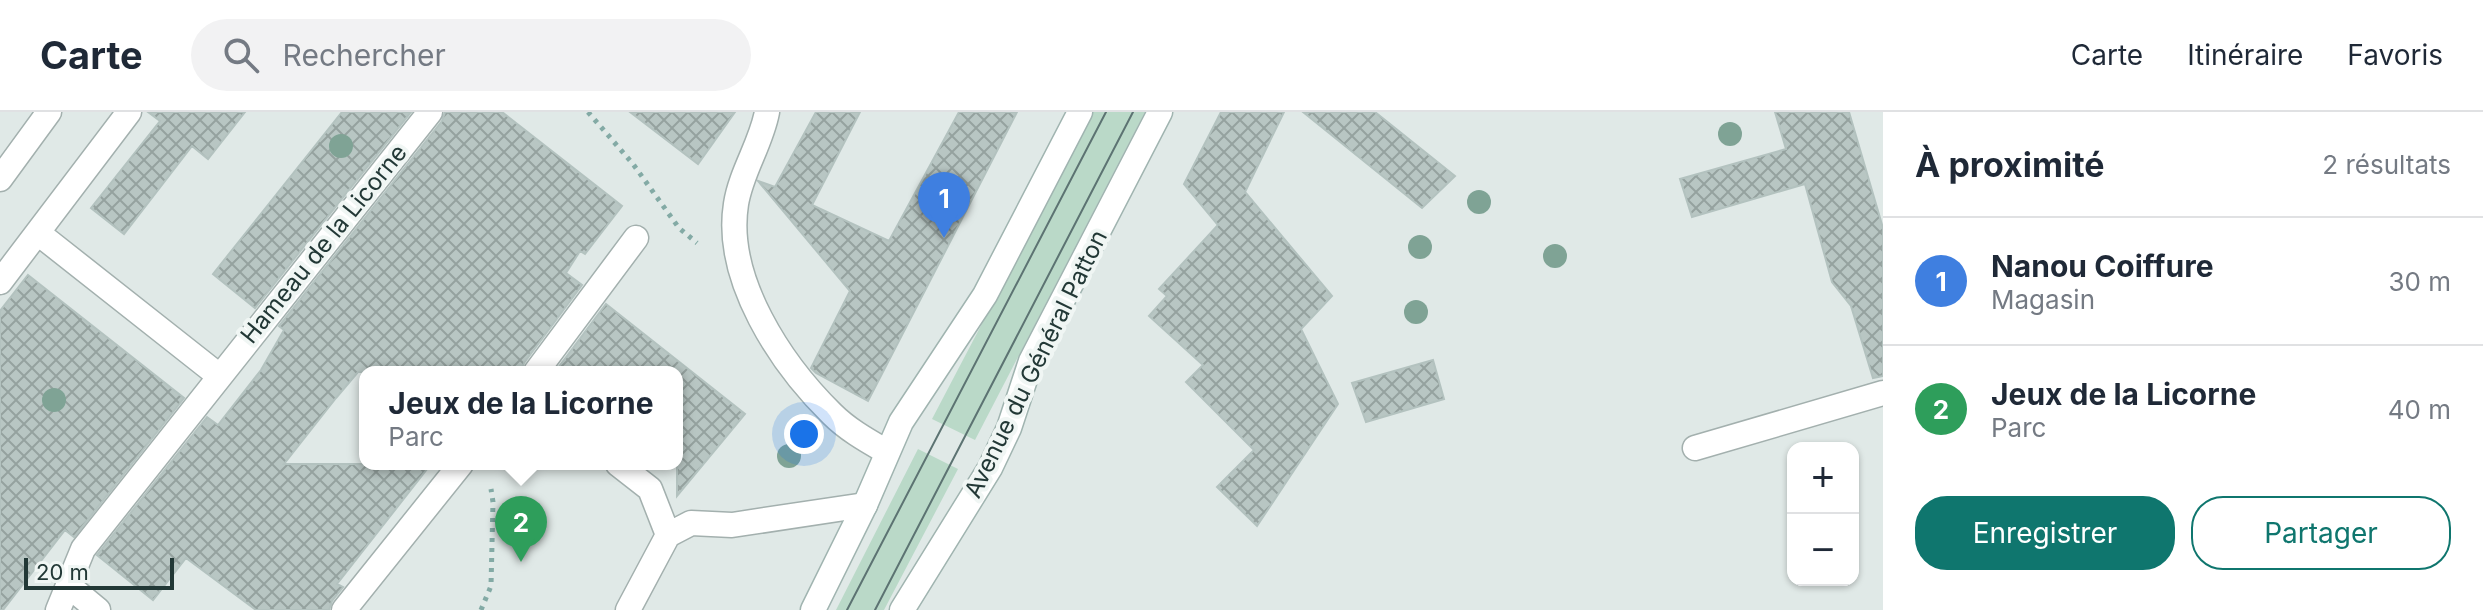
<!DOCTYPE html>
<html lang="fr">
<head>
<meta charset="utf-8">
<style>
	:root { --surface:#fff; --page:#f2f2f3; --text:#1f2937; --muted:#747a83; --line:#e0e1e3; --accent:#0f766e }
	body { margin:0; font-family:Inter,sans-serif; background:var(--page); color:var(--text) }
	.controls { position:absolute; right:24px; bottom:24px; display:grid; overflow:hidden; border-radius:16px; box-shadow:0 2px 6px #0004 }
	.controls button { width:72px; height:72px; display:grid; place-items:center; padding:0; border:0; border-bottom:2px solid var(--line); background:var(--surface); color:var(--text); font:40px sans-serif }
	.scale { position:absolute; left:24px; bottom:20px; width:150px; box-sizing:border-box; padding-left:8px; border:4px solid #223836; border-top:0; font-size:22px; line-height:28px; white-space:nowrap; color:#223836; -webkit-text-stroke:6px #f0f6f4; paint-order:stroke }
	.you { position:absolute; left:804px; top:322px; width:28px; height:28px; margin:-20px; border:6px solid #fff; border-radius:50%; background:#1a73e8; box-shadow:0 0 0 12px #1a73e833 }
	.badge { display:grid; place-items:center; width:52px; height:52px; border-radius:50%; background:var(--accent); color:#fff; font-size:26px; font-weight:700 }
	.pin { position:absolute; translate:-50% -66px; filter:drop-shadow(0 2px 4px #0008) }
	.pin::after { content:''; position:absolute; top:42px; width:28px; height:24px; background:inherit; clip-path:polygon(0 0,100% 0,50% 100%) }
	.popup { position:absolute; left:359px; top:254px; width:324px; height:104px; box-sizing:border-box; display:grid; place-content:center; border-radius:16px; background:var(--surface); filter:drop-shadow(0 2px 6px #0005); font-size:26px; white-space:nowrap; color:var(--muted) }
	.popup b { font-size:30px; color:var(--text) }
	.popup::after { content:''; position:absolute; left:50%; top:100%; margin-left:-16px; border:16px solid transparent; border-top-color:var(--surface) }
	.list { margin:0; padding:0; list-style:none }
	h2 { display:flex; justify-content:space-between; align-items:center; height:104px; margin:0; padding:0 32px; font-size:34px }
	h2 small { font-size:26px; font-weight:400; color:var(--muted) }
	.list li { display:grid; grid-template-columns:52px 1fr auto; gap:24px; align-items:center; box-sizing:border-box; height:128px; padding:0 32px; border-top:2px solid var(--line) }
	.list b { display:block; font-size:30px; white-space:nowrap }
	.list p { margin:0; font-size:26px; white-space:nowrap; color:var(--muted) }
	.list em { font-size:26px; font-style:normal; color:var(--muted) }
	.actions { display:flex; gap:16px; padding:24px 32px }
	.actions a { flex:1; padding:18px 0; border:2px solid var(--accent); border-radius:32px; text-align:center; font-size:28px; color:var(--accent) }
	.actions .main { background:var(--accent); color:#fff }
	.icon { flex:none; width:44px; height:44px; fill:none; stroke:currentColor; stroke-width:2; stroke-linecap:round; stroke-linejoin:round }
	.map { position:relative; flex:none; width:1883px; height:498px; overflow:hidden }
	header { display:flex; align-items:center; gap:48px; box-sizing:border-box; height:112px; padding:0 40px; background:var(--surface); border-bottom:2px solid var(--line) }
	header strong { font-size:38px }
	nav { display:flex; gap:44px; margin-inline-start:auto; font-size:28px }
	.search { width:560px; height:72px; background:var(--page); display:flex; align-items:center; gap:20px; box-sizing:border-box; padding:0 28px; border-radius:44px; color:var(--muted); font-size:30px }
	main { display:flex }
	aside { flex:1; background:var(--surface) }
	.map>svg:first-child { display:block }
	.grass { fill:#bad9c8 }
	.building { fill:url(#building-cross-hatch); stroke:#b3c2bf; stroke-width:2 }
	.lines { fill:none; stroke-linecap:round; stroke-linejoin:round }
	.lane-casing { stroke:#a3b0ae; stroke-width:27 }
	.street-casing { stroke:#a3b0ae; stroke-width:27 }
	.secondary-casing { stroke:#a0b4b0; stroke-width:27 }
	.path { stroke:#83aaa5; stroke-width:5; stroke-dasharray:4 6; stroke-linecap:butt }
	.lane { stroke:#fff; stroke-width:24 }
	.street { stroke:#fff; stroke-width:24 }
	.secondary { stroke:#fff; stroke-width:24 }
	.tram { stroke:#5c7372; stroke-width:2 }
	.tree { fill:#7fa395 }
	.labels { text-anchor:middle; stroke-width:8; stroke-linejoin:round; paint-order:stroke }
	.street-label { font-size:24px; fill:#223836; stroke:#f0f6f4 }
</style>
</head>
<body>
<header>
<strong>Carte</strong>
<div class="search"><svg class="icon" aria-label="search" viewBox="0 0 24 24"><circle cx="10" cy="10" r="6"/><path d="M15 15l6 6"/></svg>Rechercher</div>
<nav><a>Carte</a><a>Itinéraire</a><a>Favoris</a></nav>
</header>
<main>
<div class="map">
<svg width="1883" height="498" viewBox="0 0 1883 498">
	<defs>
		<pattern id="building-cross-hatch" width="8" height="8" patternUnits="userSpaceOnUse" patternTransform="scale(2)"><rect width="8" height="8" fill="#b8c6c3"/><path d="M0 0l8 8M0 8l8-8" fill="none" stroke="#95a29f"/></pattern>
	</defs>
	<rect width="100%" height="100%" fill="#e0e9e7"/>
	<!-- grass -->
	<path class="grass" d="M 1093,0 L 1145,0 L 975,328 L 932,307 Z
		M 918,337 L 958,357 L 884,498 L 836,498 Z"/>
	<!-- building -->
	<path class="building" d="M 148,0 L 245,0 L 208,47 L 192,34 L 124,122 L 91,96 L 160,9 Z
		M 342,0 L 411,0 L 255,196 L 213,162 Z
		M 445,0 L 502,0 L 622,94 L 585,142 L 580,139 L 566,161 L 582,173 L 524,251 L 521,260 L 358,260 L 336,286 L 284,352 L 431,352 L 337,472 L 343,475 L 332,489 L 329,498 L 256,498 L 186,446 L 153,488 L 97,443 L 207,305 L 218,313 L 261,258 L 284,218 L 279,214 L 442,9 Z
		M 630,0 L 735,0 L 698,52 Z
		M 816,0 L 860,0 L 812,93 L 889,129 L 959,0 L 1017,0 L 868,289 L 816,261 L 811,256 L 850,179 L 758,69 L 775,75 Z
		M 1221,0 L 1284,0 L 1245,80 L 1332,184 L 1301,217 L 1338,292 L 1257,414 L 1217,375 L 1254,338 L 1186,270 L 1203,253 L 1149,204 L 1167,184 L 1159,177 L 1218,113 L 1184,72 Z
		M 1303,0 L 1375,0 L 1455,64 L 1422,96 Z
		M 1775,0 L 1849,0 L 1883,116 L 1883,264 L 1873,266 L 1851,194 L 1832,170 L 1805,72 L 1692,105 L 1680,67 L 1786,37 Z
		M 28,163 L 184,286 L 74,425 L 65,418 L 3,498 L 0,498 L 0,199 Z
		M 606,192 L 745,302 L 677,384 L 677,260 L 555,260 Z
		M 1433,248 L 1444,287 L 1366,310 L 1352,271 Z"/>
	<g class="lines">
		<defs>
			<path id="lane" d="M 767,0 C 761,32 741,60 736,92 C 724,167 781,252 832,302 C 848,318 868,329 887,340
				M 536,260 L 636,126
				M 1695,336 L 1883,281"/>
			<path id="street" d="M 0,67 L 49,0
				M 38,121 L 218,263
				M 0,170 L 129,0
				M 618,352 L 650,377 L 668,423
				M 69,474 L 98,498
				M 58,498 L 83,437 L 430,0
				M 344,498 L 461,352
				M 628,498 L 668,423 L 691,411 L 732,413 L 865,393"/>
			<path id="secondary" d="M 813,498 L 865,393 L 901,310 L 985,183 L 1080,0
				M 902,498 L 990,356 L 1009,316 L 1031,249 L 1160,0"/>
		</defs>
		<!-- lane casing -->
		<use href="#lane" class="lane-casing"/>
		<!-- street casing -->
		<use href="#street" class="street-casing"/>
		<!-- secondary casing -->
		<use href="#secondary" class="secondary-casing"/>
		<!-- path -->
		<path class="path" d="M 588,0 L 633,52 L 679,116 L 697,131
			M 481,498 L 491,474 L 493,390 L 491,377"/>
		<!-- lane -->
		<use href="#lane" class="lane"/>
		<!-- street -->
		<use href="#street" class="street"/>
		<!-- secondary -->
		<use href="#secondary" class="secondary"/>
		<!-- tram -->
		<path class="tram" d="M 847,498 L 1106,0
			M 875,498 L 1133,0"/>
	</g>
	<!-- trees -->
	<g class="tree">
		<circle cx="1730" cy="22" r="12"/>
		<circle cx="341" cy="34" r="12"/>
		<circle cx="1479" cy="90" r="12"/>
		<circle cx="1420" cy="135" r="12"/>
		<circle cx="1555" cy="144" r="12"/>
		<circle cx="1416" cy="200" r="12"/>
		<circle cx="54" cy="288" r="12"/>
		<circle cx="789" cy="344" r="12"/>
	</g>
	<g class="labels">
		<!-- street labels -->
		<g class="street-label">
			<text transform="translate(324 132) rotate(-51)" y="8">Hameau de la Licorne</text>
			<text transform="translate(1036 252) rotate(-64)" y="8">Avenue du Général Patton</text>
		</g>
	</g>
</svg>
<div class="controls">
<button>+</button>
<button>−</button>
</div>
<div class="scale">20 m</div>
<div class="you"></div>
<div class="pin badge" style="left:944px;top:126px;background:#3f7fe0">1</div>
<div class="pin badge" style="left:521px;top:450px;background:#2e9e5b">2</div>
<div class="popup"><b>Jeux de la Licorne</b>Parc</div>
</div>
<aside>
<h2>À proximité<small>2 résultats</small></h2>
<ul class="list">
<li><span class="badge" style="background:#3f7fe0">1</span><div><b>Nanou Coiffure</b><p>Magasin</p></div><em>30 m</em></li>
<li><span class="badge" style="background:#2e9e5b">2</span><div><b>Jeux de la Licorne</b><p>Parc</p></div><em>40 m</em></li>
</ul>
<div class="actions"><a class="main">Enregistrer</a><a>Partager</a></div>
</aside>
</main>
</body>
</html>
